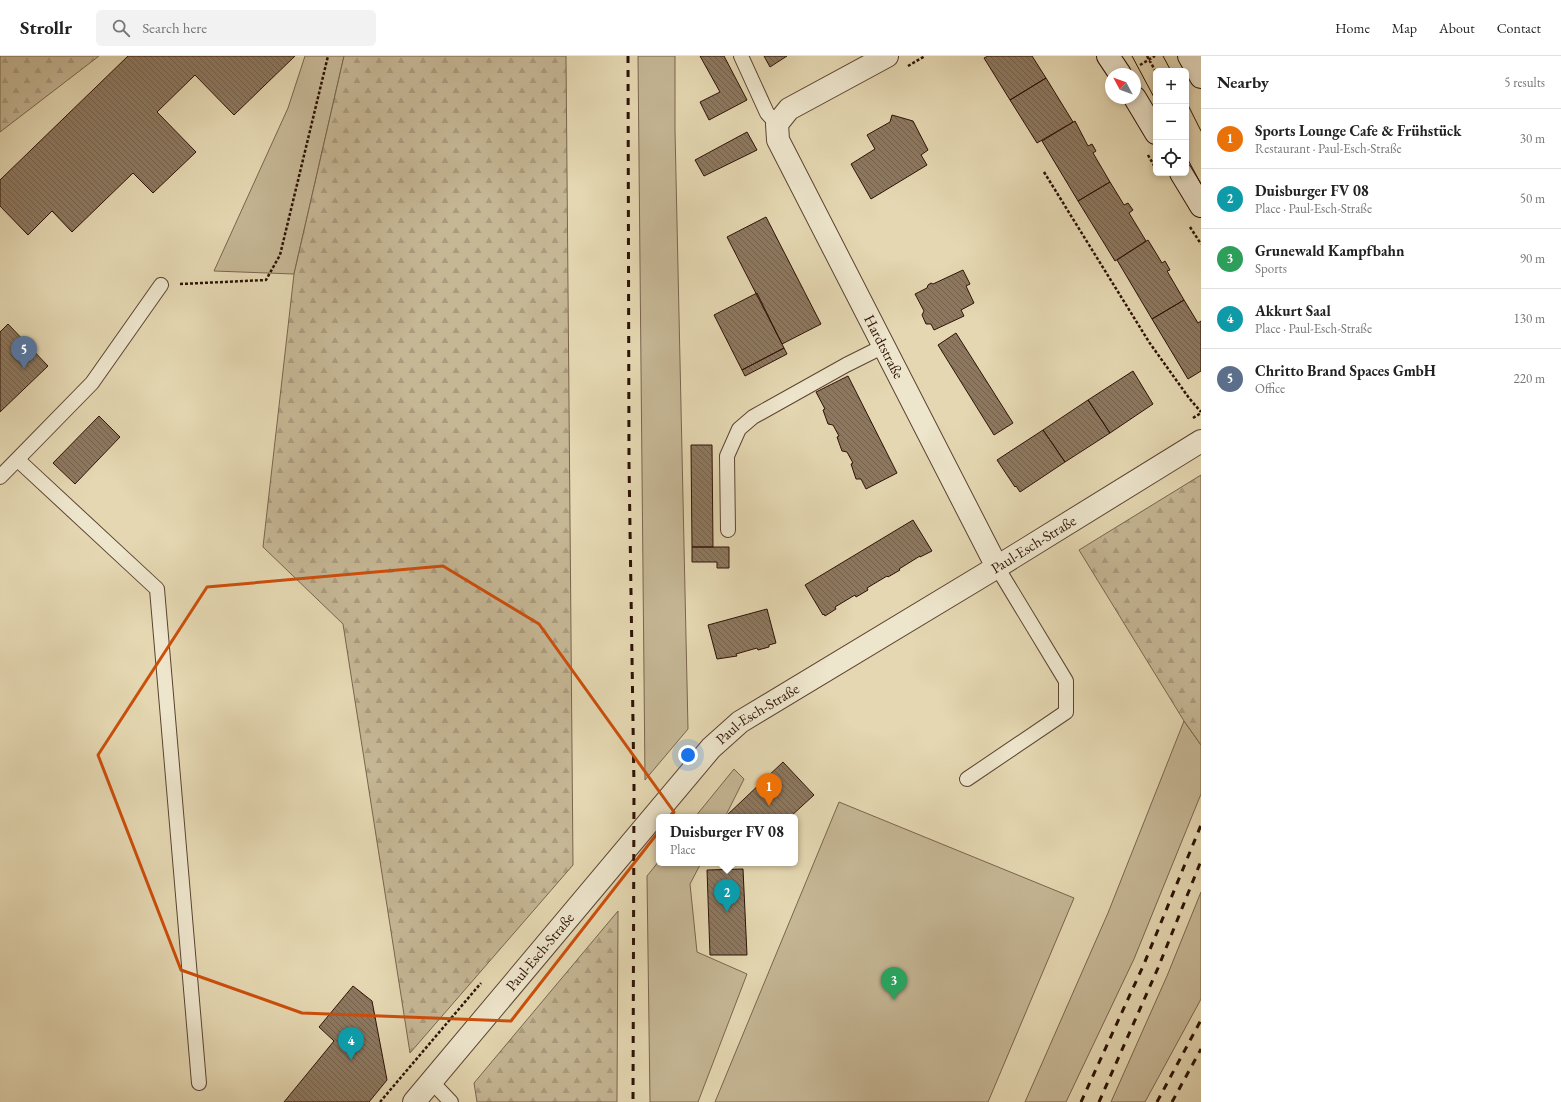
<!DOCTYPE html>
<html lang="en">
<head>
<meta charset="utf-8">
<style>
	:root { --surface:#fff; --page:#f2f2f2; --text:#222; --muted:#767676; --line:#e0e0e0; --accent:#1a73e8 }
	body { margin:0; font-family:"EB Garamond",serif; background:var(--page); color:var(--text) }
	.controls { position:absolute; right:12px; top:12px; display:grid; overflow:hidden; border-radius:6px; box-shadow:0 2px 6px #0003 }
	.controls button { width:36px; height:36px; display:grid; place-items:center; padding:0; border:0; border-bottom:1px solid var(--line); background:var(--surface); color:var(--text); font:20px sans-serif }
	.compass { position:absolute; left:1105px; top:12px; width:36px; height:36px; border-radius:50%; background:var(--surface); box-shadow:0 2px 6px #0003; rotate:311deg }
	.you { position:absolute; left:688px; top:699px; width:14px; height:14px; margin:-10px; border:3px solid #fff; border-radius:50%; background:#1a73e8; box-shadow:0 0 0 6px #1a73e833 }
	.badge { display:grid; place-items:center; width:26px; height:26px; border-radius:50%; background:var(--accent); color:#fff; font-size:13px; font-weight:700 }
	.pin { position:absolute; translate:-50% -33px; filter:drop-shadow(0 1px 2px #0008) }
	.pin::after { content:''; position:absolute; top:21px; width:14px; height:12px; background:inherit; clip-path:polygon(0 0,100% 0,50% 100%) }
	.popup { position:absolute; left:656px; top:758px; width:142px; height:52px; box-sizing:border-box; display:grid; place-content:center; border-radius:6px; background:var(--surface); filter:drop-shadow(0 1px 3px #0005); font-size:13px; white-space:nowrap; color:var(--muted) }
	.popup b { font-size:15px; color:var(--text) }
	.popup::after { content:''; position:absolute; left:50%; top:100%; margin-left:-8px; border:8px solid transparent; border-top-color:var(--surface) }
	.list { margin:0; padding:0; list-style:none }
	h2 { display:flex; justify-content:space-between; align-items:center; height:52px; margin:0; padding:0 16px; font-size:17px }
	h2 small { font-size:13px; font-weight:400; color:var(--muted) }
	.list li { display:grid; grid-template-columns:26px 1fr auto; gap:12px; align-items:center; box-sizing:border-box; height:60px; padding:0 16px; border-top:1px solid var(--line) }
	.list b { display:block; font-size:15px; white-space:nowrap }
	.list p { margin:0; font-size:13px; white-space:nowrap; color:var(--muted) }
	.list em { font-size:13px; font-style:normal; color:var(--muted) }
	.icon { flex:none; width:22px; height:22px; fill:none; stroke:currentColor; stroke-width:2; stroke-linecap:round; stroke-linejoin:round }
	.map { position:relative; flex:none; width:1201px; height:1046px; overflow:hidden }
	header { display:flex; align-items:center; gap:24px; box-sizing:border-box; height:56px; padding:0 20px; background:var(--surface); border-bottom:1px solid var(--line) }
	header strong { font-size:19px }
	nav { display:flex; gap:22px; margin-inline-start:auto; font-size:14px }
	.search { width:280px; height:36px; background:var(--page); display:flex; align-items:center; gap:10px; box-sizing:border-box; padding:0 14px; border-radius:6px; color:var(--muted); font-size:15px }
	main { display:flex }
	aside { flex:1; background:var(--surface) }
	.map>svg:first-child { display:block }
	.grass { fill:#c5b694; stroke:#7a644d }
	.forest { fill:url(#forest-firs); stroke:#7a644d }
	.building { fill:url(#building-back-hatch); stroke:#2e1206 }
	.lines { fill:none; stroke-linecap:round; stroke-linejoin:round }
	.lane-casing { stroke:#5c4331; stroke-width:16 }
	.street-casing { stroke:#5c4331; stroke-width:24 }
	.secondary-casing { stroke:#2e1206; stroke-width:24 }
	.path { stroke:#2e1206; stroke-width:2.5; stroke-dasharray:3 2; stroke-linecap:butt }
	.lane { stroke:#ede5cc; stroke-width:14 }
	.street { stroke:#ede5cc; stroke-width:22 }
	.secondary { stroke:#ede5cc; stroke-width:22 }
	.tram { stroke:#2e1206; stroke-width:1 }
	.rail { stroke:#2e1206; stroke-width:3; stroke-dasharray:7 7; stroke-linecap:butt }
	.marked { fill:none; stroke:#cc4e0b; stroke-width:3; stroke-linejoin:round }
	.labels { text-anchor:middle; stroke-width:3.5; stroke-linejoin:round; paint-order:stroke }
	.street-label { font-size:15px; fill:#2e1206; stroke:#ede5cc }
</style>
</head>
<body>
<header>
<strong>Strollr</strong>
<div class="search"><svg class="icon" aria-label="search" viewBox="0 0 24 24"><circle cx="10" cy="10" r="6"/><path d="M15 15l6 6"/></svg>Search here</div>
<nav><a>Home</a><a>Map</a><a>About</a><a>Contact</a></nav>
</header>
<main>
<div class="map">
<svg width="1201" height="1046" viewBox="0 0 1201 1046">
	<defs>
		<pattern id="forest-firs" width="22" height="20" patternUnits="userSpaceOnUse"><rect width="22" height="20" fill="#c5b694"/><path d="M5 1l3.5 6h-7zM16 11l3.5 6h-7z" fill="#aa9b7e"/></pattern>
		<pattern id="building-back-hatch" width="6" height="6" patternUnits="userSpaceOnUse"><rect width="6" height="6" fill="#8d785f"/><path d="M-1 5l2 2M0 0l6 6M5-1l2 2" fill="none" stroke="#74614c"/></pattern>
	</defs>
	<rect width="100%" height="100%" fill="#e4d7b1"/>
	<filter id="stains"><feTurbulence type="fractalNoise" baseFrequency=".005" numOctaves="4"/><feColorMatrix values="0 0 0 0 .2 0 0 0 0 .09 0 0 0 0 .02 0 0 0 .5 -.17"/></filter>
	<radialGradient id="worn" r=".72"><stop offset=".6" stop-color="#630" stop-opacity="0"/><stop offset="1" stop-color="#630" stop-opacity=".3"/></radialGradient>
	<!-- grass -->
	<path class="grass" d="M 305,0 L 344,0 L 294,218 L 214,215 L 288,52 Z
		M 638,0 L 675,0 L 675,74 L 688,673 L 645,724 Z
		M 1184,665 L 1201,689 L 1201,738 L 1134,903 L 1066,1046 L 1025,1046 L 1108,857 Z
		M 734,713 L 744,723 L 725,761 L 695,761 Z
		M 839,746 L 1074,842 L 988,1046 L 715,1046 Z
		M 659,805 L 659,807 L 701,807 L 690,828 L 697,896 L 747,918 L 698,1046 L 650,1046 L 647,820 Z
		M 1201,836 L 1201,943 L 1145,1046 L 1111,1046 L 1167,920 Z"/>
	<!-- forest -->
	<path class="forest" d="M 0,0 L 99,0 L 0,76 Z
		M 344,0 L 566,0 L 573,809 L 410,997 L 343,568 L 263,491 L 294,218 Z
		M 1201,419 L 1201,689 L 1184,665 L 1079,494 Z
		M 618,855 L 617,1046 L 477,1046 L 474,1027 Z"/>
	<!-- building -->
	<path class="building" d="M 128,0 L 295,0 L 234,59 L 195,19 L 157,56 L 196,96 L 153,137 L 133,117 L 72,176 L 52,155 L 28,179 L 0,150 L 0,124 Z
		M 700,0 L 724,0 L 747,44 L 709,64 L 700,46 L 720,36 Z
		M 764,0 L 787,0 L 770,11 Z
		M 988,0 L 1032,0 L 1046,22 L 1010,44 L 984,2 Z
		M 1046,22 L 1073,66 L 1037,87 L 1010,44 Z
		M 892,59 L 913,65 L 928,94 L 921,99 L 927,109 L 871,143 L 851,108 L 875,93 L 867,79 L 890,66 Z
		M 1075,65 L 1088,90 L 1092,88 L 1096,95 L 1093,97 L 1110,126 L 1078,145 L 1042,85 Z
		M 747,76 L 757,94 L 704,120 L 695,104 Z
		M 1110,126 L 1124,149 L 1128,147 L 1133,154 L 1129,157 L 1146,185 L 1115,205 L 1078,145 Z
		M 766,161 L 821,268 L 782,288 L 727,181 Z
		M 1148,184 L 1162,207 L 1165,205 L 1170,214 L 1167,215 L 1184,244 L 1152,263 L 1117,204 Z
		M 963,214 L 970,228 L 966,230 L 974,247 L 961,254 L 964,260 L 934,274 L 931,268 L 926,268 L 922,259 L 924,255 L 915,238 L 927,232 L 928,229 L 931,227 L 933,228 Z
		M 757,237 L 784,292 L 742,314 L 714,259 Z
		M 1184,244 L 1198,267 L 1201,265 L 1201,315 L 1188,323 L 1152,263 Z
		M 8,268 L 48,310 L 0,356 L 0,276 Z
		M 956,277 L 1013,367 L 994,379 L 938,289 Z
		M 784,292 L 787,298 L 745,320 L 742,314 Z
		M 1133,315 L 1153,348 L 1110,377 L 1088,344 Z
		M 848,320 L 897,417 L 866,433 L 861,423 L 856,423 L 851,408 L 853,407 L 847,396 L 842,395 L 837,381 L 839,380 L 833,369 L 828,368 L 823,354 L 825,353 L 816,336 Z
		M 1088,344 L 1110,377 L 1065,406 L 1043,374 Z
		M 99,360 L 120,381 L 75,428 L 53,407 Z
		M 1043,374 L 1065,406 L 1020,436 L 1016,430 L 1015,431 L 997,404 Z
		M 691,389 L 712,389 L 713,491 L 692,491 Z
		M 913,464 L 932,495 L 920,501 L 920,500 L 899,513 L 900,514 L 888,521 L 887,520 L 867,532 L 868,534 L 856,541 L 855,539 L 835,551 L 836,553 L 825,560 L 824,558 L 823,559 L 805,529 Z
		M 692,491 L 729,491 L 729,512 L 717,512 L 717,506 L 692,506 Z
		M 767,553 L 776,587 L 769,589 L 769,591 L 758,594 L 757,592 L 736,598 L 737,600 L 717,603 L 708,569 Z
		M 783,706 L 814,739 L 790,761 L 725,761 Z
		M 743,813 L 747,899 L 710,899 L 707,814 Z
		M 353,930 L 372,945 L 387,1024 L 369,1046 L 284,1046 L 334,985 L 319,971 Z"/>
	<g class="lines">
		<defs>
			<path id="lane" d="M 741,0 L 767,57 L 777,68
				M 18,404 L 157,533 L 199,1027
				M 0,421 L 92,327 L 161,229
				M 728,474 L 727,400 L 739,373 L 753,361 L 846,309 L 884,290
				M 967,723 L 1066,656 L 1066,625 L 997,511
				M 431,1025 L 451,1046"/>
			<g id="street">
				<path id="s1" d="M 887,0 L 789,53 L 777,68 L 778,84 L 997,511"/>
				<path id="s2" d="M 414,1046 L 711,692 L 740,666 L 997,511 L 1201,385"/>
			</g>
			<path id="secondary" d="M 1108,0 L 1120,18
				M 1189,0 L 1201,21
				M 1135,42 L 1156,77
				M 1181,117 L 1201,150"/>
		</defs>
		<!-- lane casing -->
		<use href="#lane" class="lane-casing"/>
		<!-- street casing -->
		<use href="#street" class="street-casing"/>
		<!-- secondary casing -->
		<use href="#secondary" class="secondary-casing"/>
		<!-- path -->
		<path class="path" d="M 1147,0 L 1156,16
			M 1140,9 L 1155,0
			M 908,10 L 925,0
			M 1148,99 L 1156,113
			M 1044,116 L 1149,286 L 1189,342 L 1201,356
			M 1190,171 L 1201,188
			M 180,228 L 266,224 L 280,199 L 328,0
			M 1193,362 L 1201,357
			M 380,1046 L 481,927"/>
		<!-- lane -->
		<use href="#lane" class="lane"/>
		<!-- street -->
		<use href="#street" class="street"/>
		<!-- secondary -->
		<use href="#secondary" class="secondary"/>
		<!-- tram -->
		<path class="tram" d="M 1132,0 L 1156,45
			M 1163,0 L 1171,15
			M 1186,45 L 1201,75
			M 1186,100 L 1201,128"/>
		<!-- rail -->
		<path class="rail" d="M 628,0 L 629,407 L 634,731 L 633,1046
			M 1081,1046 L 1144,908 L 1201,769
			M 1099,1046 L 1158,912 L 1201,805
			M 1157,1046 L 1201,964
			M 1172,1046 L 1201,993"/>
	</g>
	<!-- marked area -->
	<path class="marked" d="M 443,510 L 539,568 L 674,756 L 511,965 L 302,957 L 181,914 L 98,699 L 207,531 Z"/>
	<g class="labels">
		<!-- street labels -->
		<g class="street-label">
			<text dy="5" stroke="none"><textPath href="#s1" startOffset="379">Hardtstraße</textPath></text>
			<text dy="5" stroke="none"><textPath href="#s2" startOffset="844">Paul-Esch-Straße</textPath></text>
			<text dy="5" stroke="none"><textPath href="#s2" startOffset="520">Paul-Esch-Straße</textPath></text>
			<text dy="5" stroke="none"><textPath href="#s2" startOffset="196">Paul-Esch-Straße</textPath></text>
		</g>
	</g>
	<rect width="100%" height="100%" filter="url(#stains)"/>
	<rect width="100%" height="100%" fill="url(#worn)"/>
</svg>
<div class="controls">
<button>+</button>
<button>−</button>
<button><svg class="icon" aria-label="locate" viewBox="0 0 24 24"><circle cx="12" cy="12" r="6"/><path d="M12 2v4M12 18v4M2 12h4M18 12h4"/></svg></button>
</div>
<svg class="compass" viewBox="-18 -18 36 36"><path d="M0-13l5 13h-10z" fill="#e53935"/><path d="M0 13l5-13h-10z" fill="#767676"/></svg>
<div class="you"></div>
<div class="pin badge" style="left:769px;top:750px;background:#e8710a">1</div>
<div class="pin badge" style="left:727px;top:856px;background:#0f9aa8">2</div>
<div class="popup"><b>Duisburger FV 08</b>Place</div>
<div class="pin badge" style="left:894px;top:944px;background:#2e9e5b">3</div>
<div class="pin badge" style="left:351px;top:1004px;background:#0f9aa8">4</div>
<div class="pin badge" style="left:24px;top:313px;background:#5c6f8a">5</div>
</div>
<aside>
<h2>Nearby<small>5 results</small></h2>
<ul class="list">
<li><span class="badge" style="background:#e8710a">1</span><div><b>Sports Lounge Cafe &amp; Frühstück</b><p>Restaurant · Paul-Esch-Straße</p></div><em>30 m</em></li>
<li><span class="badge" style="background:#0f9aa8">2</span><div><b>Duisburger FV 08</b><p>Place · Paul-Esch-Straße</p></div><em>50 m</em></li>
<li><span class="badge" style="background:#2e9e5b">3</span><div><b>Grunewald Kampfbahn</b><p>Sports</p></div><em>90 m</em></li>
<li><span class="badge" style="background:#0f9aa8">4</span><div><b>Akkurt Saal</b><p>Place · Paul-Esch-Straße</p></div><em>130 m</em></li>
<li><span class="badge" style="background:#5c6f8a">5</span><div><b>Chritto Brand Spaces GmbH</b><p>Office</p></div><em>220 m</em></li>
</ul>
</aside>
</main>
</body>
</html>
